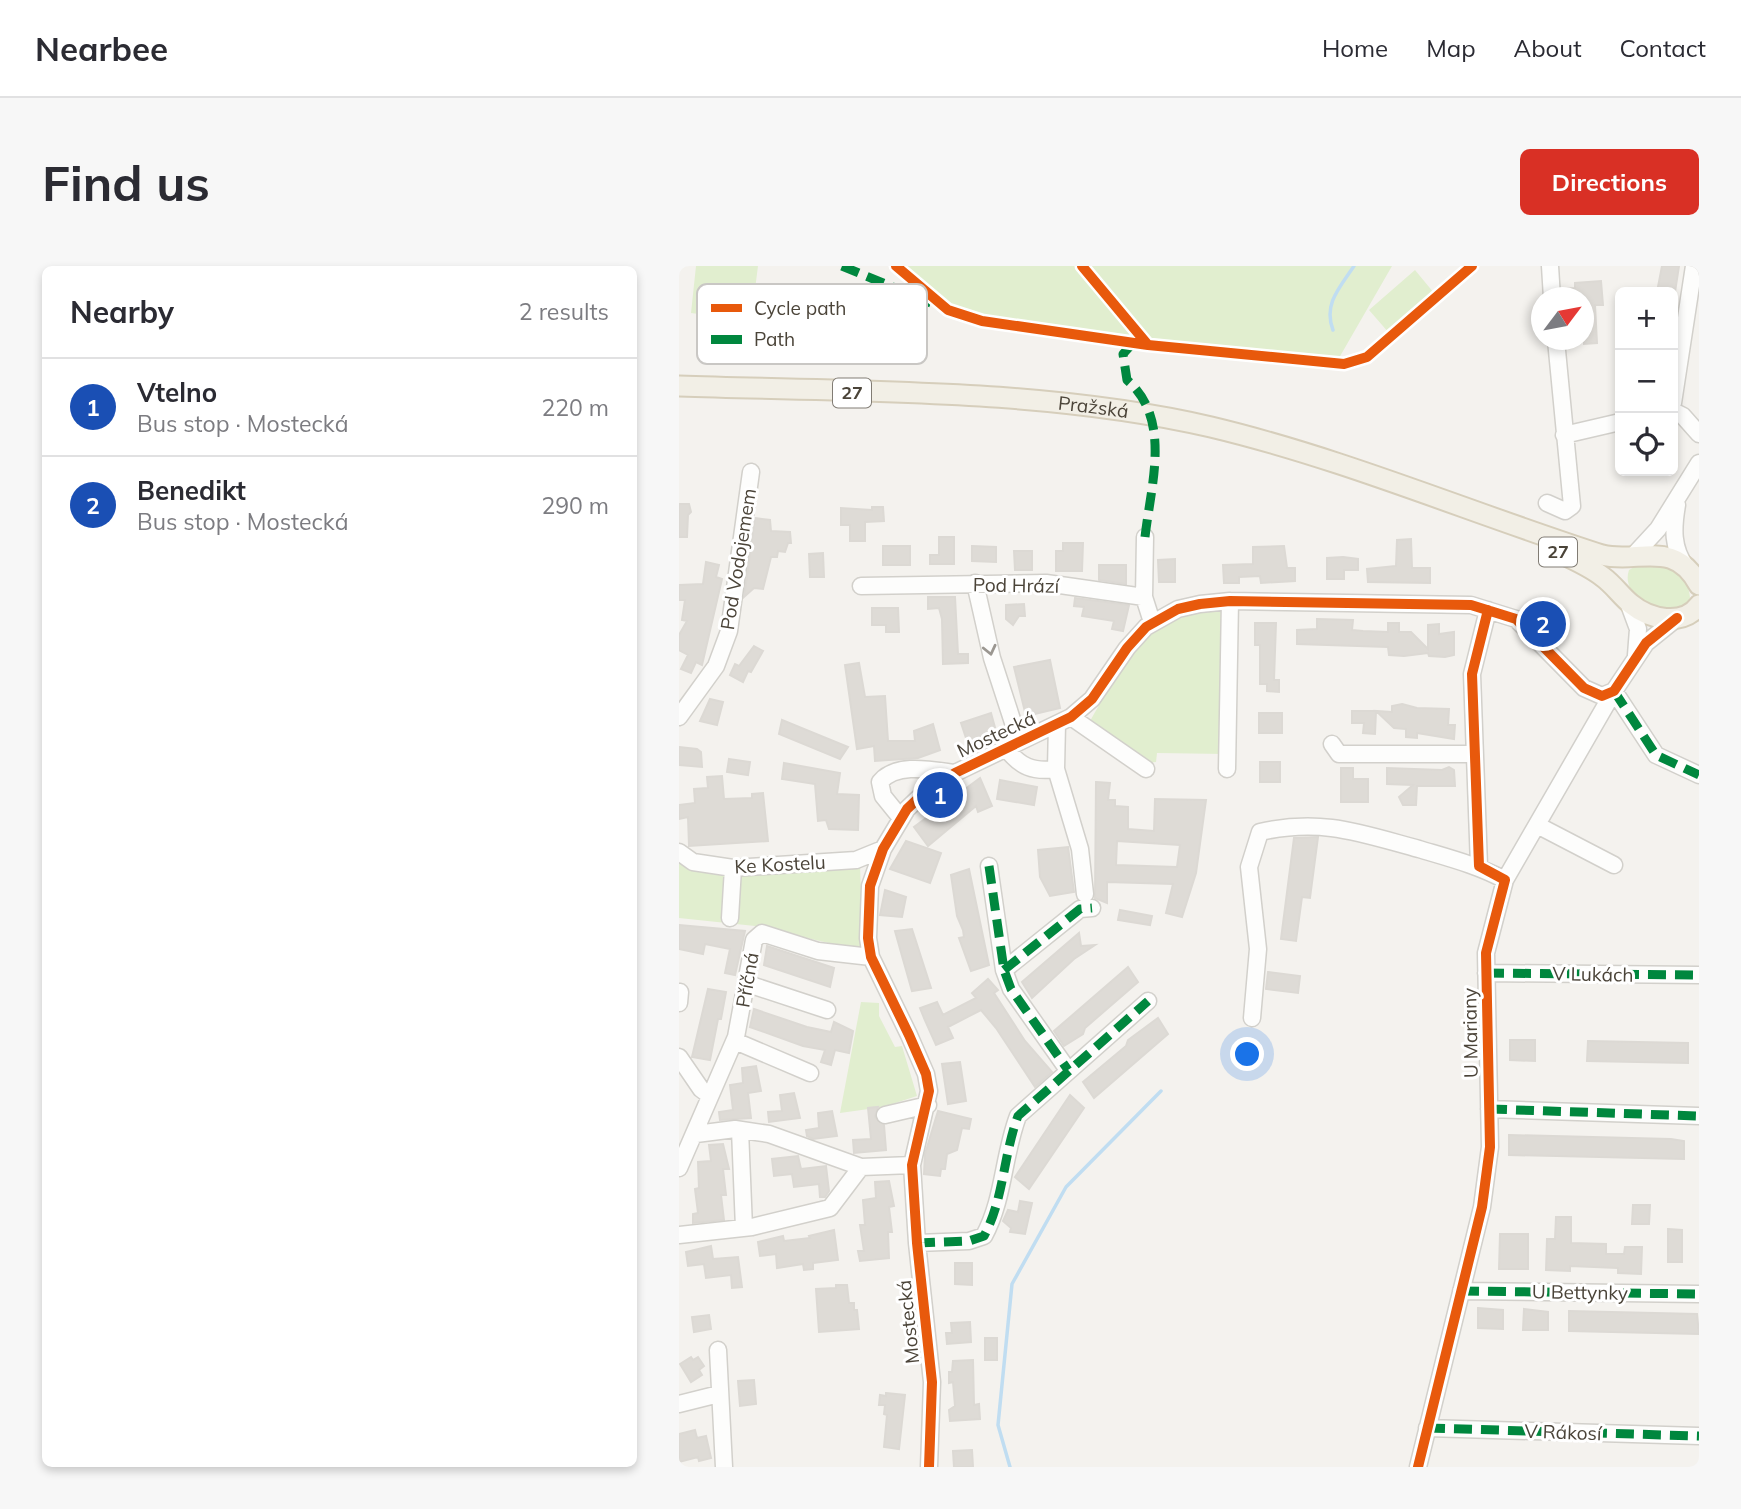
<!DOCTYPE html>
<html lang="en">
<head>
<meta charset="utf-8">
<style>
	:root { --surface:#fff; --page:#f7f7f7; --text:#2b2b33; --muted:#7c7c81; --line:#e1e1e2; --accent:#d93025 }
	body { margin:0; font-family:Mulish,sans-serif; background:var(--page); color:var(--text) }
	.controls { position:absolute; right:21px; top:21px; display:grid; overflow:hidden; border-radius:10px; box-shadow:0 4px 10px #0003 }
	.controls button { width:63px; height:63px; display:grid; place-items:center; padding:0; border:0; border-bottom:2px solid var(--line); background:var(--surface); color:var(--text); font:35px sans-serif }
	.compass { position:absolute; left:852px; top:21px; width:63px; height:63px; border-radius:50%; background:var(--surface); box-shadow:0 4px 10px #0003; rotate:58deg }
	.you { position:absolute; left:569px; top:789px; width:24px; height:24px; margin:-18px; border:5px solid #fff; border-radius:50%; background:#1a73e8; box-shadow:0 0 0 10px #1a73e833 }
	.badge { display:grid; place-items:center; width:46px; height:46px; border-radius:50%; background:var(--accent); color:#fff; font-size:23px; font-weight:700 }
	.pin { position:absolute; translate:-50% -50%; border:4px solid #fff; box-shadow:0 2px 7px #0006 }
	.list { margin:0; padding:0; list-style:none }
	h2 { display:flex; justify-content:space-between; align-items:center; height:91px; margin:0; padding:0 28px; font-size:30px }
	h2 small { font-size:23px; font-weight:400; color:var(--muted) }
	.list li { display:grid; grid-template-columns:46px 1fr auto; gap:21px; align-items:center; box-sizing:border-box; height:98px; padding:0 28px; border-top:2px solid var(--line) }
	.list b { display:block; font-size:26px; white-space:nowrap }
	.list p { margin:0; font-size:23px; white-space:nowrap; color:var(--muted) }
	.list em { font-size:23px; font-style:normal; color:var(--muted) }
	.icon { flex:none; width:38px; height:38px; fill:none; stroke:currentColor; stroke-width:2; stroke-linecap:round; stroke-linejoin:round }
	.map { position:relative; flex:none; width:1020px; height:1201px; overflow:hidden; border-radius:10px }
	header { display:flex; align-items:center; gap:42px; box-sizing:border-box; height:98px; padding:0 35px; background:var(--surface); border-bottom:2px solid var(--line) }
	header strong { font-size:33px }
	nav { display:flex; gap:38px; margin-inline-start:auto; font-size:24px }
	.intro { display:flex; align-items:center; justify-content:space-between; box-sizing:border-box; height:168px; padding:0 42px }
	h1 { margin:0; font-size:49px }
	.button { padding:18px 32px; border-radius:10px; background:var(--accent); color:#fff; font-size:24px; font-weight:700 }
	main { display:flex; gap:42px; padding:0 42px }
	aside { flex:1; background:var(--surface); border-radius:10px; box-shadow:0 4px 10px #0003 }
	.map>svg:first-child { display:block }
	.green { fill:#e1eecf }
	.lines { fill:none; stroke-linecap:round; stroke-linejoin:round }
	.stream { stroke:#c0ddf1; stroke-width:3.5 }
	.building { fill:#dedbd6; stroke:#dcd9d4; stroke-width:2; fill-rule:evenodd }
	.minor-casing { stroke:#d2d0cb; stroke-width:19 }
	.major-casing { stroke:#d6cebb; stroke-width:23 }
	.minor { stroke:#fdfdfc; stroke-width:16 }
	.major { stroke:#f2efe6; stroke-width:19 }
	.quiet { stroke:#00873e; stroke-width:9; stroke-dasharray:18 9; stroke-linecap:butt }
	.cycleway-casing { stroke:#fff; stroke-width:15 }
	.cycleway { stroke:#e8590c; stroke-width:10 }
	.oneway { stroke:#9b9791 }
	.labels { text-anchor:middle; stroke-width:6; stroke-linejoin:round; paint-order:stroke }
	.shield { fill:#fff; stroke:#817c74; stroke-width:2 }
	.shield-label { font-size:18px; font-weight:bold; fill:#4b4439 }
	.street-label { font-size:19px; fill:#4b4439; stroke:#fff }
	.key { fill:#fff; stroke:#c9c7c4; stroke-width:2 }
	.key-label { font-size:19px; fill:#4b4439 }
</style>
</head>
<body>
<header>
<strong>Nearbee</strong>
<nav><a>Home</a><a>Map</a><a>About</a><a>Contact</a></nav>
</header>
<div class="intro"><h1>Find us</h1><a class="button">Directions</a></div>
<main>
<aside>
<h2>Nearby<small>2 results</small></h2>
<ul class="list">
<li><span class="badge" style="background:#1a4fb4">1</span><div><b>Vtelno</b><p>Bus stop · Mostecká</p></div><em>220 m</em></li>
<li><span class="badge" style="background:#1a4fb4">2</span><div><b>Benedikt</b><p>Bus stop · Mostecká</p></div><em>290 m</em></li>
</ul>
</aside>
<div class="map">
<svg width="1020" height="1201" viewBox="0 0 1020 1201">
	<rect width="100%" height="100%" fill="#f4f2ee"/>
	<!-- green -->
	<path class="green" d="M 17,0 L 79,0 L 72,55 L 12,47 Z
		M 223,0 L 713,0 L 660,92 L 651,93 L 329,59 C 287,49 253,32 223,0 Z
		M 736,4 L 755,27 L 710,67 L 690,44 Z
		M 974,297 C 992,303 1010,310 1011,332 C 998,361 939,335 950,304 L 959,299 Z
		M 547,339 L 546,488 L 478,487 L 477,496 L 467,497 L 410,457 C 453,383 458,359 547,339 Z
		M 0,596 L 47,607 L 101,608 L 181,599 L 184,685 L 76,660 L 0,652 Z
		M 182,736 L 200,737 L 200,750 L 216,781 L 223,780 L 238,830 L 204,841 L 161,847 Z"/>
	<g class="lines">
		<!-- stream -->
		<path class="stream" d="M 654,64 C 644,38 661,21 675,0
			M 331,1201 L 319,1159 L 333,1018 L 387,921 L 482,825"/>
	</g>
	<!-- building -->
	<path class="building" d="M 983,0 L 1000,0 L 996,26 L 978,26 Z
		M 922,15 L 924,39 L 916,39 L 918,77 L 905,78 L 905,32 L 883,32 L 883,23 L 896,22 L 896,17 Z
		M 0,238 L 10,238 L 12,246 L 9,249 L 8,271 L 0,271 Z
		M 193,241 L 204,241 L 205,255 L 186,256 L 186,275 L 171,275 L 171,259 L 162,259 L 162,242 L 193,244 Z
		M 76,252 L 91,254 L 92,265 L 111,266 L 112,277 L 109,277 L 106,286 L 99,285 L 98,291 L 92,291 L 84,323 L 75,322 L 65,331 Z
		M 260,271 L 275,271 L 275,298 L 251,298 L 251,289 L 260,289 Z
		M 732,273 L 733,302 L 751,302 L 751,317 L 689,316 L 688,303 L 717,300 L 718,274 Z
		M 384,277 L 404,277 L 403,305 L 377,305 L 377,285 L 384,285 Z
		M 204,280 L 231,280 L 231,299 L 204,299 Z
		M 293,280 L 317,281 L 317,296 L 293,295 Z
		M 605,280 L 608,302 L 616,302 L 616,315 L 582,317 L 581,310 L 560,311 L 560,317 L 545,317 L 544,299 L 574,298 L 574,281 Z
		M 335,285 L 353,285 L 353,304 L 336,304 Z
		M 144,287 L 145,311 L 131,311 L 130,288 Z
		M 664,291 L 679,293 L 679,304 L 665,304 L 665,313 L 648,313 L 648,292 Z
		M 496,293 L 496,316 L 480,316 L 479,294 Z
		M 27,296 L 40,299 L 37,311 L 43,313 L 23,399 L 17,396 L 12,407 L 2,403 L 9,389 L 0,384 L 0,369 L 8,355 L 3,354 L 6,334 L 0,334 L 0,319 L 24,318 Z
		M 420,299 L 447,299 L 447,318 L 420,314 Z
		M 249,331 L 276,331 L 279,388 L 289,388 L 289,397 L 264,398 L 263,353 L 260,342 L 249,343 Z
		M 396,332 L 450,339 L 444,365 L 433,363 L 435,355 L 403,350 L 405,341 L 395,340 Z
		M 345,338 L 346,350 L 340,350 L 334,359 L 327,353 L 327,339 Z
		M 193,342 L 219,342 L 220,366 L 207,366 L 207,359 L 193,359 Z
		M 638,353 L 674,354 L 673,364 L 684,365 L 709,366 L 709,357 L 720,357 L 720,366 L 732,366 L 749,383 L 749,359 L 760,358 L 760,368 L 775,366 L 775,389 L 766,391 L 750,390 L 749,387 L 725,390 L 710,389 L 709,381 L 618,378 L 618,364 L 638,363 Z
		M 576,357 L 597,357 L 595,414 L 600,414 L 600,426 L 588,425 L 588,418 L 581,418 L 581,379 L 576,379 Z
		M 75,380 L 84,385 L 72,406 L 69,405 L 64,416 L 51,409 L 56,398 L 60,400 Z
		M 371,394 L 381,442 L 347,450 L 335,401 Z
		M 180,397 L 186,431 L 206,430 L 209,475 L 236,475 L 235,465 L 254,458 L 261,484 L 239,492 L 196,495 L 195,480 L 178,483 L 166,399 Z
		M 31,433 L 44,436 L 38,459 L 21,455 Z
		M 723,438 L 738,442 L 770,443 L 769,459 L 776,459 L 775,473 L 738,467 L 738,472 L 727,471 L 727,463 L 715,462 L 697,445 L 713,446 L 713,440 Z
		M 673,445 L 697,445 L 696,468 L 684,467 L 685,457 L 673,457 Z
		M 312,447 L 317,465 L 288,475 L 282,457 Z
		M 580,447 L 603,447 L 603,467 L 580,467 Z
		M 103,454 L 169,481 L 161,493 L 100,468 Z
		M 0,481 L 18,483 L 22,486 L 23,501 L 0,499 Z
		M 50,493 L 71,496 L 69,509 L 48,506 Z
		M 581,496 L 601,496 L 601,516 L 581,516 Z
		M 105,497 L 161,507 L 158,528 L 180,529 L 179,564 L 150,563 L 147,554 L 139,555 L 136,518 L 103,513 Z
		M 770,501 L 775,504 L 776,520 L 738,520 L 737,539 L 724,539 L 720,531 L 734,519 L 708,518 L 708,502 L 763,504 Z
		M 662,502 L 674,502 L 674,513 L 689,513 L 689,536 L 662,536 Z
		M 43,510 L 45,533 L 73,532 L 73,528 L 84,527 L 89,575 L 10,580 L 9,551 L 0,553 L 0,539 L 16,537 L 15,523 L 29,522 L 28,511 Z
		M 301,512 L 313,540 L 299,546 L 297,540 L 249,580 L 235,561 Z
		M 321,514 L 358,521 L 355,539 L 318,533 Z
		M 417,516 L 431,517 L 429,534 L 436,534 L 436,540 L 449,541 L 449,563 L 475,565 L 476,533 L 527,534 L 517,607 L 503,651 L 487,647 L 494,618 L 428,616 L 428,637 L 416,632 ZM 438,575 L 501,579 L 498,601 L 437,599 Z
		M 639,571 L 631,632 L 623,631 L 617,675 L 602,673 L 615,572 Z
		M 227,575 L 262,587 L 251,617 L 211,603 Z
		M 389,581 L 395,626 L 371,630 L 361,611 L 359,584 Z
		M 290,603 L 310,699 L 292,705 L 280,672 L 285,671 L 284,664 L 278,650 L 272,609 Z
		M 206,624 L 227,631 L 223,651 L 201,649 Z
		M 441,644 L 473,650 L 471,659 L 439,654 Z
		M 0,659 L 66,665 L 56,709 L 46,707 L 51,683 L 26,678 L 24,688 L 0,683 Z
		M 233,663 L 252,722 L 233,725 L 216,665 Z
		M 400,667 L 402,680 L 416,679 L 395,693 L 353,732 L 343,716 Z
		M 88,680 L 155,702 L 151,721 L 85,699 Z
		M 449,701 L 459,716 L 406,762 L 404,768 L 385,780 L 375,765 Z
		M 589,706 L 621,710 L 619,727 L 587,723 Z
		M 309,713 L 319,724 L 315,727 L 346,775 L 373,806 L 356,821 L 317,762 L 302,744 L 269,761 L 274,772 L 257,779 L 245,752 L 241,742 L 258,736 L 264,749 L 297,732 L 293,727 Z
		M 29,723 L 47,726 L 42,753 L 39,753 L 31,794 L 13,791 Z
		M 75,743 L 128,761 L 152,766 L 155,756 L 174,765 L 170,787 L 156,784 L 152,799 L 142,796 L 146,784 L 124,780 L 71,761 Z
		M 479,752 L 489,768 L 415,832 L 404,816 L 447,780 L 449,774 Z
		M 831,774 L 856,774 L 856,795 L 831,794 Z
		M 909,775 L 1009,777 L 1009,797 L 908,795 Z
		M 281,796 L 287,835 L 269,838 L 263,798 Z
		M 77,800 L 82,825 L 69,827 L 72,852 L 41,854 L 40,846 L 54,844 L 51,819 L 64,817 L 63,802 Z
		M 115,827 L 121,852 L 90,856 L 89,846 L 103,845 L 101,829 Z
		M 391,829 L 405,842 L 350,923 L 336,911 Z
		M 199,841 L 196,851 L 205,859 L 207,884 L 175,887 L 174,874 L 192,873 L 189,842 Z
		M 153,845 L 158,870 L 134,873 L 128,870 L 127,864 L 140,862 L 139,847 Z
		M 259,845 L 292,853 L 290,863 L 283,862 L 278,884 L 268,888 L 266,903 L 262,903 L 261,910 L 245,908 L 246,888 Z
		M 830,869 L 992,873 L 1005,875 L 1005,893 L 830,889 Z
		M 44,878 L 50,903 L 44,903 L 47,929 L 42,929 L 45,954 L 14,957 L 14,948 L 19,947 L 16,923 L 20,922 L 19,896 L 32,895 L 30,879 Z
		M 119,890 L 122,903 L 147,900 L 150,925 L 146,931 L 141,931 L 140,918 L 115,921 L 113,908 L 95,910 L 93,893 Z
		M 210,915 L 215,940 L 210,941 L 213,966 L 209,966 L 210,992 L 181,995 L 179,985 L 185,985 L 181,959 L 186,959 L 184,934 L 197,932 L 196,916 Z
		M 341,935 L 353,937 L 346,968 L 331,966 L 332,962 L 324,955 L 329,944 L 339,946 Z
		M 954,939 L 971,939 L 970,958 L 953,958 Z
		M 877,951 L 892,951 L 892,977 L 927,978 L 927,988 L 945,988 L 946,981 L 963,981 L 962,1008 L 939,1007 L 939,1002 L 891,1000 L 891,1005 L 867,1004 L 868,973 L 876,973 Z
		M 989,963 L 1003,964 L 1003,996 L 989,996 Z
		M 155,964 L 159,994 L 134,997 L 134,1003 L 125,1004 L 124,998 L 98,1002 L 97,988 L 81,990 L 79,976 L 104,970 L 105,975 L 131,972 L 130,970 Z
		M 821,968 L 849,968 L 849,1003 L 820,1003 Z
		M 32,980 L 34,993 L 59,991 L 63,1021 L 53,1022 L 52,1009 L 27,1012 L 25,998 L 9,1000 L 7,986 Z
		M 276,997 L 293,997 L 293,1019 L 276,1018 Z
		M 157,1019 L 168,1019 L 170,1037 L 175,1037 L 175,1044 L 178,1044 L 180,1063 L 140,1066 L 137,1023 L 157,1022 Z
		M 799,1042 L 824,1044 L 824,1063 L 799,1062 Z
		M 845,1043 L 869,1046 L 869,1064 L 844,1064 Z
		M 890,1045 L 1018,1048 L 1020,1068 L 890,1065 Z
		M 30,1049 L 32,1063 L 15,1066 L 13,1051 Z
		M 291,1056 L 292,1076 L 268,1078 L 267,1067 L 273,1067 L 272,1057 Z
		M 306,1072 L 318,1072 L 318,1094 L 306,1094 Z
		M 12,1091 L 14,1094 L 19,1091 L 25,1100 L 20,1104 L 23,1109 L 12,1116 L 1,1098 Z
		M 294,1094 L 295,1139 L 300,1138 L 301,1153 L 271,1155 L 270,1144 L 276,1140 L 274,1116 L 270,1117 L 270,1106 L 273,1106 L 274,1095 Z
		M 75,1114 L 77,1138 L 61,1140 L 59,1115 Z
		M 207,1127 L 226,1129 L 220,1183 L 205,1181 L 208,1149 L 205,1148 L 206,1139 L 200,1139 L 201,1129 L 207,1130 Z
		M 16,1164 L 18,1172 L 27,1170 L 32,1192 L 20,1195 L 19,1191 L 0,1196 L 0,1168 Z
		M 293,1184 L 294,1201 L 275,1201 L 274,1185 Z"/>
	<g class="lines">
		<defs>
			<path id="minor" d="M 871,0 L 873,32
				M 994,137 L 1015,0
				M 994,145 L 1004,150 L 1020,168
				M 885,169 L 941,156
				M 868,237 L 886,245 L 893,240 L 877,74
				M 998,239 C 994,262 993,282 1007,301
				M 466,271 L 465,331 L 473,356
				M 955,289 L 979,263 L 1020,197
				M 296,317 L 313,392 L 340,475
				M 182,320 L 367,317 L 465,331
				M 949,336 L 959,363 L 957,389
				M 0,451 L 37,400 L 50,365 L 72,206
				M 392,451 L 467,503
				M 378,458 L 377,503 L 401,583 L 406,628
				M 653,478 L 660,488 L 796,488
				M 327,482 C 341,501 354,506 377,503
				M 548,503 L 551,335
				M 221,551 L 204,530 L 201,516 C 217,496 253,504 276,507
				M 858,559 L 935,599
				M 0,586 L 14,596 L 54,602 L 177,594 L 204,583
				M 310,600 L 325,704 L 332,723 L 389,804
				M 800,600 L 793,408 L 809,344
				M 826,614 L 935,425 L 977,489 L 1020,509
				M 51,652 L 54,602
				M 325,704 L 401,643 L 413,642
				M 807,707 L 1020,709
				M 69,718 L 148,744
				M 0,737 L 1,726
				M 573,752 L 579,683 L 570,601 L 581,566 C 643,552 681,567 740,583 C 770,592 798,599 826,614 L 807,687 L 811,881 L 803,941 L 739,1201
				M 56,775 L 131,807
				M 0,791 L 22,823 L 30,829
				M 810,843 L 1020,850
				M 206,849 L 249,839
				M 61,864 L 65,962
				M 17,868 L 56,863 L 90,868 L 182,901 L 233,899
				M 0,902 L 57,771 L 75,674 L 83,667 L 139,685 L 192,691
				M 0,969 L 73,961 L 151,942 L 182,901
				M 238,977 L 290,975 L 305,970 C 325,933 324,890 339,850 L 469,735
				M 782,1025 L 1020,1028
				M 39,1084 L 45,1201
				M 0,1138 L 40,1128
				M 748,1162 L 1020,1170
				M 250,1201 L 253,1116 L 238,977 L 233,899 L 250,825 L 247,808 L 230,769 L 192,691 L 189,672 L 191,620 L 204,583 L 228,543 L 246,526 L 276,507 L 392,451 L 413,433 L 448,382 L 467,361 L 499,343 L 521,338 L 551,335 L 792,339 L 837,353 L 905,422 L 923,430 L 935,425 L 967,377 L 998,352"/>
			<g id="major">
				<path id="s1" d="M 0,120 C 171,126 365,122 532,161 C 666,193 792,247 923,289 C 959,298 995,272 1020,319"/>
				<path d="M 872,283 C 889,291 909,299 924,311 C 935,319 942,330 952,338 C 970,353 1004,361 1020,339"/>
			</g>
		</defs>
		<!-- minor casing -->
		<use href="#minor" class="minor-casing"/>
		<!-- major casing -->
		<use href="#major" class="major-casing"/>
		<!-- minor -->
		<use href="#minor" class="minor"/>
		<!-- major -->
		<use href="#major" class="major"/>
		<!-- quiet -->
		<path class="quiet" d="M 163,0 L 252,37
			M 454,77 L 444,88 L 448,114 C 493,153 472,218 466,271
			M 935,425 L 977,489 L 1020,509
			M 310,600 L 325,704 L 332,723 L 389,804
			M 325,704 L 401,643 L 413,642
			M 807,707 L 1020,709
			M 810,843 L 1020,850
			M 238,977 L 290,975 L 305,970 C 325,933 324,890 339,850 L 469,735
			M 782,1025 L 1020,1028
			M 748,1162 L 1020,1170"/>
		<defs>
			<path id="cycleway" d="M 217,0 L 269,44 L 303,55 L 469,79
				M 403,0 L 469,79 L 665,98 L 688,91 L 793,0
				M 250,1201 L 253,1116 L 238,977 L 233,899 L 250,825 L 247,808 L 230,769 L 192,691 L 189,672 L 191,620 L 204,583 L 228,543 L 246,526 L 276,507 L 392,451 L 413,433 L 448,382 L 467,361 L 499,343 L 521,338 L 551,335 L 792,339 L 837,353 L 905,422 L 923,430 L 935,425 L 967,377 L 998,352
				M 739,1201 L 803,941 L 811,881 L 807,687 L 826,614 L 800,600 L 793,408 L 809,344"/>
		</defs>
		<!-- cycleway casing -->
		<use href="#cycleway" class="cycleway-casing"/>
		<!-- cycleway -->
		<use href="#cycleway" class="cycleway"/>
	</g>
	<!-- one-way arrows -->
	<defs><path id="oneway-chevron" d="M-2-3.5L2.5 0L-2 3.5" fill="none" stroke-width="1.6" stroke-linecap="round" stroke-linejoin="round" transform="scale(1.75)"/></defs>
	<use class="oneway" href="#oneway-chevron" transform="translate(311 384) rotate(77)"/>
	<g class="labels">
		<!-- shield labels -->
		<g class="shield">
			<rect x="154" y="112.5" width="38" height="29" rx="5"/>
			<rect x="860" y="271.5" width="38" height="29" rx="5"/>
		</g>
		<g class="shield-label">
			<text x="173" y="133">27</text>
			<text x="879" y="292">27</text>
		</g>
		<!-- street labels -->
		<g class="street-label">
			<text dy="7" stroke="none"><textPath href="#s1" startOffset="415">Pražská</textPath></text>
			<text transform="translate(59 293) rotate(-81)" y="7">Pod Vodojemem</text>
			<text transform="translate(337 319) rotate(1)" y="7">Pod Hrází</text>
			<text transform="translate(317 468) rotate(-25)" y="7">Mostecká</text>
			<text transform="translate(101 598) rotate(-3)" y="7">Ke Kostelu</text>
			<text transform="translate(914 708) rotate(1)" y="7">V Lukách</text>
			<text transform="translate(68 714) rotate(-80)" y="7">Příčná</text>
			<text transform="translate(791 767) rotate(-91)" y="7">U Mariany</text>
			<text transform="translate(901 1026) rotate(1)" y="7">U Bettynky</text>
			<text transform="translate(229 1056) rotate(-96)" y="7">Mostecká</text>
			<text transform="translate(884 1166) rotate(2)" y="7">V Rákosí</text>
		</g>
	</g>
	<!-- legend -->
	<rect x="18" y="18" width="230" height="80" rx="10" class="key"/>
	<rect x="32" y="38" width="31" height="8" fill="#e8590c"/>
	<rect x="32" y="69" width="31" height="9" fill="#00873e"/>
	<g class="key-label">
		<text x="75" y="49">Cycle path</text>
		<text x="75" y="80">Path</text>
	</g>
</svg>
<div class="controls">
<button>+</button>
<button>−</button>
<button><svg class="icon" aria-label="locate" viewBox="0 0 24 24"><circle cx="12" cy="12" r="6"/><path d="M12 2v4M12 18v4M2 12h4M18 12h4"/></svg></button>
</div>
<svg class="compass" viewBox="-18 -18 36 36"><path d="M0-13l5 13h-10z" fill="#e53935"/><path d="M0 13l5-13h-10z" fill="#7c7c81"/></svg>
<div class="you"></div>
<div class="pin badge" style="left:261px;top:529px;background:#1a4fb4">1</div>
<div class="pin badge" style="left:864px;top:358px;background:#1a4fb4">2</div>
</div>
</main>
</body>
</html>
